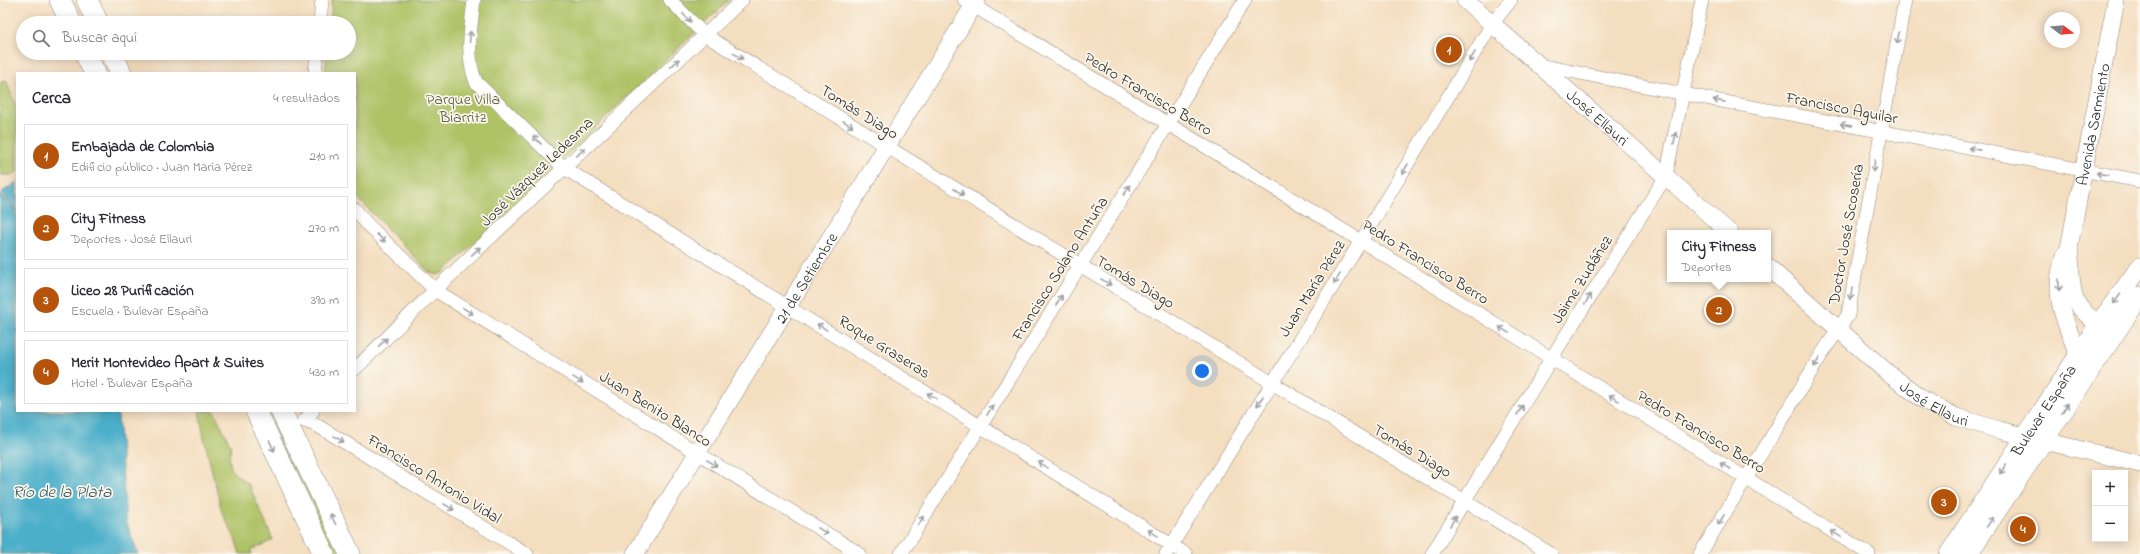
<!DOCTYPE html>
<html lang="es">
<head>
<meta charset="utf-8">
<style>
	:root { --surface:#fff; --page:#f7f7f7; --text:#2b2b33; --muted:#7c7c81; --line:#e1e1e2; --accent:#b45309 }
	body { margin:0; font-family:"Indie Flower",sans-serif; background:var(--page); color:var(--text) }
	.controls { position:absolute; right:12px; bottom:12px; display:grid; overflow:hidden; border-radius:0px; box-shadow:0 2px 10px #0003 }
	.controls button { width:36px; height:36px; display:grid; place-items:center; padding:0; border:0; border-bottom:1px solid var(--line); background:var(--surface); color:var(--text); font:20px sans-serif }
	.compass { position:absolute; left:2044px; top:12px; width:36px; height:36px; border-radius:50%; background:var(--surface); box-shadow:0 2px 10px #0003; rotate:106deg }
	.you { position:absolute; left:1202px; top:371px; width:14px; height:14px; margin:-10px; border:3px solid #fff; border-radius:50%; background:#1a73e8; box-shadow:0 0 0 6px #1a73e833 }
	.badge { display:grid; place-items:center; width:26px; height:26px; border-radius:50%; background:var(--accent); color:#fff; font-size:13px; font-weight:700 }
	.pin { position:absolute; translate:-50% -50%; border:2px solid #fff; box-shadow:0 1px 4px #0006 }
	.popup { position:absolute; left:1667px; top:230px; width:104px; height:52px; box-sizing:border-box; display:grid; place-content:center; border-radius:0px; background:var(--surface); filter:drop-shadow(0 1px 3px #0005); font-size:13px; white-space:nowrap; color:var(--muted) }
	.popup b { font-size:15px; color:var(--text) }
	.popup::after { content:''; position:absolute; left:50%; top:100%; margin-left:-8px; border:8px solid transparent; border-top-color:var(--surface) }
	.list { margin:0; padding:0; list-style:none }
	h2 { display:flex; justify-content:space-between; align-items:center; height:52px; margin:0; padding:0 16px; font-size:17px }
	h2 small { font-size:13px; font-weight:400; color:var(--muted) }
	.list li { display:grid; grid-template-columns:26px 1fr auto; gap:12px; align-items:center; box-sizing:border-box; height:64px; margin:0 8px 8px; padding:0 8px; border:1px solid var(--line); border-radius:0px }
	.list b { display:block; font-size:15px; white-space:nowrap }
	.list p { margin:0; font-size:13px; white-space:nowrap; color:var(--muted) }
	.list em { font-size:13px; font-style:normal; color:var(--muted) }
	.icon { flex:none; width:22px; height:22px; fill:none; stroke:currentColor; stroke-width:2; stroke-linecap:round; stroke-linejoin:round }
	.map { position:relative; flex:none; width:2140px; height:554px; overflow:hidden }
	.search { position:absolute; background:var(--surface); box-shadow:0 2px 10px #0003; left:16px; top:16px; width:340px; height:44px; display:flex; align-items:center; gap:10px; box-sizing:border-box; padding:0 14px; border-radius:22px; color:var(--muted); font-size:15px }
	.panel { position:absolute; background:var(--surface); box-shadow:0 2px 10px #0003; left:16px; top:72px; width:340px; height:340px; border-radius:0px }
	.map>svg:first-child { display:block }
	.green { fill:#afc266; stroke:#6d7648 }
	.water { fill:#4bafca; stroke:#3b6d7a }
	.lines { fill:none; stroke-linecap:round; stroke-linejoin:round }
	.minor-casing { stroke:#908476; stroke-width:14 }
	.tertiary-casing { stroke:#908476; stroke-width:18 }
	.secondary-casing { stroke:#908476; stroke-width:20 }
	.primary-casing { stroke:#908476; stroke-width:22 }
	.minor { stroke:#fff; stroke-width:13 }
	.tertiary { stroke:#fff; stroke-width:17 }
	.secondary { stroke:#fff; stroke-width:19 }
	.primary { stroke:#fff; stroke-width:21 }
	.oneway { stroke:#a0a0a0 }
	.labels { text-anchor:middle; stroke-width:3.5; stroke-linejoin:round; paint-order:stroke }
	.street-label { font-size:16px; fill:#2b2b2b; stroke:#fbf7ec }
	.park-label { font-size:16px; fill:#53583d; stroke:#fbf7ec }
	.water-label { font-size:17px; font-style:italic; fill:#365963; stroke:#fbf7ec }
</style>
</head>
<body>
<div class="map">
<svg width="2140" height="554" viewBox="0 0 2140 554">
	<rect width="100%" height="100%" fill="#fbf7ec"/>
	<filter id="ink" filterUnits="userSpaceOnUse"><feTurbulence type="fractalNoise" baseFrequency=".025" numOctaves="2"/><feDisplacementMap in="SourceGraphic" scale="8" xChannelSelector="R" yChannelSelector="G"/><feConvolveMatrix kernelMatrix="1 2 1 2 8 2 1 2 1" color-interpolation-filters="sRGB"/></filter>
	<filter id="wash" filterUnits="userSpaceOnUse"><feTurbulence type="fractalNoise" baseFrequency=".012" numOctaves="4" result="noise"/><feDisplacementMap in="SourceGraphic" scale="16" xChannelSelector="R" yChannelSelector="G"/><feGaussianBlur stdDeviation="0.9" result="paint"/><feColorMatrix in="noise" values="0 0 0 0 0 0 0 0 0 0 0 0 0 0 0 0 0 1.4 0 .05"/><feComposite in="paint" operator="in"/></filter>
	<g filter="url(#wash)">
		<rect width="100%" height="100%" fill="#f4dec0"/>
		<!-- green -->
		<path class="green" d="M 332,0 L 729,0 L 444,272 L 437,275 L 429,272 L 355,195 L 355,73 L 325,73 L 327,53 L 349,53 L 349,23 L 330,23 Z
			M 6,80 L 17,109 L 17,172 L 12,175 L 0,175 L 0,83 Z
			M 199,411 L 214,411 L 231,446 L 229,458 L 232,471 L 249,485 L 273,540 L 251,550 L 252,554 L 240,554 L 235,538 L 222,512 L 204,438 Z
			M 273,427 L 280,431 L 342,554 L 330,554 Z"/>
		<!-- water -->
		<path class="water" d="M 17,182 L 17,211 L 16,212 L 2,192 Z
			M 0,194 L 17,214 L 17,411 L 115,411 L 118,416 L 126,521 L 138,554 L 0,554 Z"/>
	</g>
	<g filter="url(#ink)">
		<g class="lines">
			<defs>
				<path id="minor" d="M 474,0 C 471,28 465,55 476,82 L 564,168 L 1186,554
					M 670,0 L 705,35 L 1551,554
					M 964,0 L 1361,241 L 1869,554
					M 320,23 L 322,0
					M 1539,65 L 1684,94 L 2140,181
					M 315,73 L 317,53
					M 355,209 L 367,224 L 435,290 L 860,554
					M 355,369 L 435,290 L 742,0
					M 304,421 L 318,426 L 527,554
					M 304,421 L 313,411
					M 901,554 L 1245,0
					M 1166,554 L 1361,241 L 1492,24 L 1511,0
					M 1432,554 L 1551,359 L 1666,176 L 1702,0
					M 1700,554 L 1823,352 L 1848,315 L 1905,0"/>
				<g id="tertiary">
					<path id="s1" d="M 1465,0 L 1730,233"/>
					<path d="M 2069,248 C 2072,264 2069,289 2077,303 C 2084,316 2099,321 2105,335"/>
					<path id="s2" d="M 1768,267 L 1889,374 L 1924,400 L 1956,417 L 1999,430 L 2140,464"/>
					<path id="s3" d="M 2079,357 C 2064,319 2048,287 2069,248 L 2116,0"/>
					<path id="s4" d="M 635,554 L 977,0"/>
				</g>
				<g id="secondary">
					<path id="s5" d="M 1949,554 L 2099,324 L 2140,267"/>
					<path d="M 1968,554 L 2140,296"/>
				</g>
				<path id="primary" d="M 60,0 L 71,23
					M 87,0 L 98,23
					M 85,53 L 95,73
					M 112,53 L 121,73
					M 256,411 L 324,554
					M 281,411 L 350,554"/>
			</defs>
			<!-- minor casing -->
			<use href="#minor" class="minor-casing"/>
			<!-- tertiary casing -->
			<use href="#tertiary" class="tertiary-casing"/>
			<!-- secondary casing -->
			<use href="#secondary" class="secondary-casing"/>
			<!-- primary casing -->
			<use href="#primary" class="primary-casing"/>
			<!-- minor -->
			<use href="#minor" class="minor"/>
			<!-- tertiary -->
			<use href="#tertiary" class="tertiary"/>
			<!-- secondary -->
			<use href="#secondary" class="secondary"/>
			<!-- primary -->
			<use href="#primary" class="primary"/>
		</g>
		<!-- one-way arrows -->
		<defs><path id="oneway-shaft" d="M-6 0H5M1.5-3L5.5 0L1.5 3" fill="none" stroke-width="1.6" stroke-linecap="round" stroke-linejoin="round"/></defs>
		<g class="oneway">
			<use href="#oneway-shaft" transform="translate(687 18) rotate(46)"/>
			<use href="#oneway-shaft" transform="translate(470 37) rotate(-85)"/>
			<use href="#oneway-shaft" transform="translate(1898 38) rotate(101)"/>
			<use href="#oneway-shaft" transform="translate(738 56) rotate(32)"/>
			<use href="#oneway-shaft" transform="translate(1472 57) rotate(121)"/>
			<use href="#oneway-shaft" transform="translate(675 63) rotate(-43)"/>
			<use href="#oneway-shaft" transform="translate(1719 101) rotate(-169)"/>
			<use href="#oneway-shaft" transform="translate(848 124) rotate(32)"/>
			<use href="#oneway-shaft" transform="translate(1846 125) rotate(-169)"/>
			<use href="#oneway-shaft" transform="translate(1675 138) rotate(-78)"/>
			<use href="#oneway-shaft" transform="translate(537 140) rotate(-136)"/>
			<use href="#oneway-shaft" transform="translate(1974 149) rotate(-169)"/>
			<use href="#oneway-shaft" transform="translate(581 152) rotate(-44)"/>
			<use href="#oneway-shaft" transform="translate(1874 166) rotate(100)"/>
			<use href="#oneway-shaft" transform="translate(1405 169) rotate(121)"/>
			<use href="#oneway-shaft" transform="translate(2102 174) rotate(-169)"/>
			<use href="#oneway-shaft" transform="translate(1127 190) rotate(-58)"/>
			<use href="#oneway-shaft" transform="translate(959 192) rotate(31)"/>
			<use href="#oneway-shaft" transform="translate(381 238) rotate(44)"/>
			<use href="#oneway-shaft" transform="translate(476 251) rotate(-43)"/>
			<use href="#oneway-shaft" transform="translate(1337 279) rotate(122)"/>
			<use href="#oneway-shaft" transform="translate(1106 282) rotate(31)"/>
			<use href="#oneway-shaft" transform="translate(2059 285) rotate(89)"/>
			<use href="#oneway-shaft" transform="translate(1851 294) rotate(100)"/>
			<use href="#oneway-shaft" transform="translate(1588 299) rotate(-58)"/>
			<use href="#oneway-shaft" transform="translate(2117 299) rotate(126)"/>
			<use href="#oneway-shaft" transform="translate(1059 300) rotate(-58)"/>
			<use href="#oneway-shaft" transform="translate(468 311) rotate(32)"/>
			<use href="#oneway-shaft" transform="translate(822 327) rotate(-148)"/>
			<use href="#oneway-shaft" transform="translate(1504 330) rotate(-148)"/>
			<use href="#oneway-shaft" transform="translate(383 342) rotate(-44)"/>
			<use href="#oneway-shaft" transform="translate(1817 362) rotate(121)"/>
			<use href="#oneway-shaft" transform="translate(578 380) rotate(32)"/>
			<use href="#oneway-shaft" transform="translate(932 396) rotate(-148)"/>
			<use href="#oneway-shaft" transform="translate(1614 398) rotate(-149)"/>
			<use href="#oneway-shaft" transform="translate(1260 401) rotate(122)"/>
			<use href="#oneway-shaft" transform="translate(2065 408) rotate(-57)"/>
			<use href="#oneway-shaft" transform="translate(990 410) rotate(-58)"/>
			<use href="#oneway-shaft" transform="translate(1520 410) rotate(-59)"/>
			<use href="#oneway-shaft" transform="translate(339 439) rotate(32)"/>
			<use href="#oneway-shaft" transform="translate(272 446) rotate(64)"/>
			<use href="#oneway-shaft" transform="translate(712 463) rotate(32)"/>
			<use href="#oneway-shaft" transform="translate(1043 465) rotate(-148)"/>
			<use href="#oneway-shaft" transform="translate(1725 466) rotate(-149)"/>
			<use href="#oneway-shaft" transform="translate(2003 469) rotate(123)"/>
			<use href="#oneway-shaft" transform="translate(449 507) rotate(32)"/>
			<use href="#oneway-shaft" transform="translate(333 519) rotate(-116)"/>
			<use href="#oneway-shaft" transform="translate(1721 520) rotate(121)"/>
			<use href="#oneway-shaft" transform="translate(921 521) rotate(-58)"/>
			<use href="#oneway-shaft" transform="translate(1453 521) rotate(-59)"/>
			<use href="#oneway-shaft" transform="translate(1990 522) rotate(-56)"/>
			<use href="#oneway-shaft" transform="translate(823 531) rotate(32)"/>
			<use href="#oneway-shaft" transform="translate(1153 533) rotate(-148)"/>
			<use href="#oneway-shaft" transform="translate(1836 534) rotate(-148)"/>
		</g>
	</g>
	<g class="labels">
		<!-- street labels -->
		<g class="street-label">
			<text transform="translate(1149 93) rotate(31)" y="6">Pedro Francisco Berro</text>
			<text transform="translate(1842 107) rotate(11)" y="6">Francisco Aguilar</text>
			<text transform="translate(860 111) rotate(32)" y="6">Tomás Diago</text>
			<text dy="6" stroke="none"><textPath href="#s1" startOffset="177">José Ellauri</textPath></text>
			<text dy="6" stroke="none"><textPath href="#s3" startOffset="240">Avenida Sarmiento</textPath></text>
			<text transform="translate(536 171) rotate(-44)" y="6">José Vázquez Ledesma</text>
			<text transform="translate(1845 234) rotate(-80)" y="6">Doctor José Scosería</text>
			<text transform="translate(1426 261) rotate(32)" y="6">Pedro Francisco Berro</text>
			<text transform="translate(1059 268) rotate(-58)" y="6">Francisco Solano Antuña</text>
			<text dy="6" stroke="none"><textPath href="#s4" startOffset="325">21 de Setiembre</textPath></text>
			<text transform="translate(1581 279) rotate(-58)" y="6">Jaime Zudáñez</text>
			<text transform="translate(1136 281) rotate(31)" y="6">Tomás Diago</text>
			<text transform="translate(1311 288) rotate(-58)" y="6">Juan María Pérez</text>
			<text transform="translate(885 346) rotate(32)" y="6">Roque Graseras</text>
			<text dy="6" stroke="none"><textPath href="#s2" startOffset="216">José Ellauri</textPath></text>
			<text transform="translate(656 408) rotate(32)" y="6">Juan Benito Blanco</text>
			<text dy="6" stroke="none"><textPath href="#s5" startOffset="172">Bulevar España</textPath></text>
			<text transform="translate(1702 431) rotate(31)" y="6">Pedro Francisco Berro</text>
			<text transform="translate(1413 450) rotate(31)" y="6">Tomás Diago</text>
			<text transform="translate(435 478) rotate(32)" y="6">Francisco Antonio Vidal</text>
		</g>
		<!-- park labels -->
		<g class="park-label">
			<text x="463" y="104">Parque Villa<tspan x="463" dy="18">Biarritz</tspan></text>
		</g>
		<!-- water labels -->
		<g class="water-label">
			<text x="62" y="497">Río de la Plata</text>
		</g>
	</g>
</svg>
<div class="controls">
<button>+</button>
<button>−</button>
</div>
<svg class="compass" viewBox="-18 -18 36 36"><path d="M0-13l5 13h-10z" fill="#e53935"/><path d="M0 13l5-13h-10z" fill="#7c7c81"/></svg>
<div class="you"></div>
<div class="pin badge" style="left:1449px;top:50px">1</div>
<div class="pin badge" style="left:1719px;top:310px">2</div>
<div class="popup"><b>City Fitness</b>Deportes</div>
<div class="pin badge" style="left:1944px;top:502px">3</div>
<div class="pin badge" style="left:2023px;top:529px">4</div>
<div class="search"><svg class="icon" aria-label="search" viewBox="0 0 24 24"><circle cx="10" cy="10" r="6"/><path d="M15 15l6 6"/></svg>Buscar aquí</div>
<section class="panel">
<h2>Cerca<small>4 resultados</small></h2>
<ul class="list">
<li><span class="badge">1</span><div><b>Embajada de Colombia</b><p>Edificio público · Juan María Pérez</p></div><em>210 m</em></li>
<li><span class="badge">2</span><div><b>City Fitness</b><p>Deportes · José Ellauri</p></div><em>270 m</em></li>
<li><span class="badge">3</span><div><b>Liceo 28 Purificación</b><p>Escuela · Bulevar España</p></div><em>390 m</em></li>
<li><span class="badge">4</span><div><b>Merit Montevideo Apart &amp; Suites</b><p>Hotel · Bulevar España</p></div><em>430 m</em></li>
</ul>
</section>
</div>
</body>
</html>
